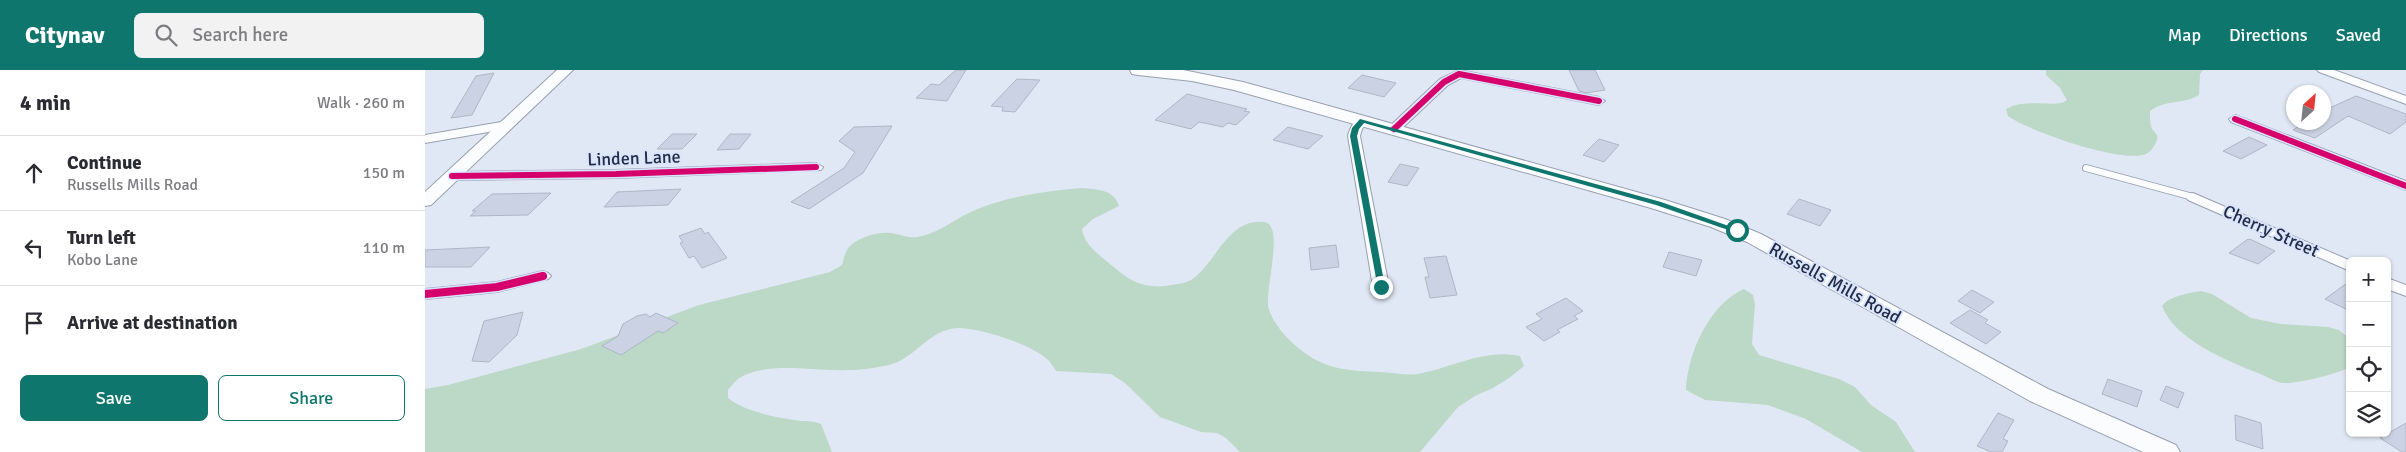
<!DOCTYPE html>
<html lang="en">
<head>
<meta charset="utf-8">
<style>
	:root { --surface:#fff; --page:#f2f2f3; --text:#2b2b33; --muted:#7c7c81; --line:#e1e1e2; --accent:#0f766e }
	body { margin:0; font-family:Signika,sans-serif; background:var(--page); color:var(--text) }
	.controls { position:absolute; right:15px; bottom:15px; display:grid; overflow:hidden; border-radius:8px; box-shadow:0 1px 4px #0004 }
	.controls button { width:45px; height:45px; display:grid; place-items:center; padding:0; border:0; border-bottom:1px solid var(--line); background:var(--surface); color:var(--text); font:25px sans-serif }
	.compass { position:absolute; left:1861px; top:15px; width:45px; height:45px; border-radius:50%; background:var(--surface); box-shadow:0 1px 4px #0004; rotate:27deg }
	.stop { position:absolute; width:15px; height:15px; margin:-11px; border:4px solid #0f766e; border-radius:50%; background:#fff }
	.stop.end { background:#0f766e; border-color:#fff; box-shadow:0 1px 5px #0008 }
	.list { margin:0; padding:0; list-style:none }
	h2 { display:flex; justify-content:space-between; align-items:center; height:65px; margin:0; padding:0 20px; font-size:21px }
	h2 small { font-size:16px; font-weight:400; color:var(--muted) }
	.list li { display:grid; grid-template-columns:32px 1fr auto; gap:15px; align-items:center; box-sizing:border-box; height:75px; padding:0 20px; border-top:1px solid var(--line) }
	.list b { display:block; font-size:19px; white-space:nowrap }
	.list p { margin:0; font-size:16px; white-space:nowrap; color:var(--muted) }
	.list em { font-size:16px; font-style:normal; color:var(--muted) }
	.actions { display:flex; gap:10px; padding:15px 20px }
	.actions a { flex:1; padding:11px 0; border:1px solid var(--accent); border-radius:8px; text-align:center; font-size:18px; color:var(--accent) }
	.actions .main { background:var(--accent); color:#fff }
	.icon { flex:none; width:28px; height:28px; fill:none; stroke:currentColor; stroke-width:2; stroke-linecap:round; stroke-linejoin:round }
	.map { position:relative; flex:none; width:1981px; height:382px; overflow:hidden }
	header { display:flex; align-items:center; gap:30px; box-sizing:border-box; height:70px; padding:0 25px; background:var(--accent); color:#fff }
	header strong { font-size:24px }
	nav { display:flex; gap:28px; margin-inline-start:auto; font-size:18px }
	.search { width:350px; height:45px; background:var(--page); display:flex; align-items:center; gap:12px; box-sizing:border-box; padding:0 18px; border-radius:8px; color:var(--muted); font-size:19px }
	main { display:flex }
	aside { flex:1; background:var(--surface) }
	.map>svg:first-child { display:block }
	.green { fill:#bcd8c7 }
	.building { fill:#cbd2e3; stroke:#aeb6c7 }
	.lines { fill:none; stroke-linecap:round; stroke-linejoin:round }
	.service-casing { stroke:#989faf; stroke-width:8 }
	.minor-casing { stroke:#989faf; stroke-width:2 }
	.tertiary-casing { stroke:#989faf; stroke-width:2 }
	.secondary-casing { stroke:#989faf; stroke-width:2 }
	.service { stroke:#fafcfe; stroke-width:6 }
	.minor { fill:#fafcfe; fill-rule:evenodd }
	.tertiary { fill:#fafcfe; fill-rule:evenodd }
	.secondary { fill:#fafcfe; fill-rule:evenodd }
	.cycleway-far1-casing { stroke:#d9e4fd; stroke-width:9 }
	.cycleway-casing { stroke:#d9e4fd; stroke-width:11 }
	.cycleway-far1 { stroke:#d6006c; stroke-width:6 }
	.cycleway { stroke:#d6006c; stroke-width:8 }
	.route { fill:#0f766e }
	.labels { text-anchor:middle; stroke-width:4; stroke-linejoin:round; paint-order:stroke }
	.street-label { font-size:18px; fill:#232c44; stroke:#d9e4fd }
</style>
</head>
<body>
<header>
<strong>Citynav</strong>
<div class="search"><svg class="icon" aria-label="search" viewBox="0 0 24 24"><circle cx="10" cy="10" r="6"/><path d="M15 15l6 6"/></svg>Search here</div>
<nav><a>Map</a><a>Directions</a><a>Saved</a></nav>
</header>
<main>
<aside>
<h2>4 min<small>Walk · 260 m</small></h2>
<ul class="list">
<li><svg class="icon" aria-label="ahead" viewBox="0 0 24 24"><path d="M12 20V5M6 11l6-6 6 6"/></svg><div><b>Continue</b><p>Russells Mills Road</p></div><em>150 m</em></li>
<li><svg class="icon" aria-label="left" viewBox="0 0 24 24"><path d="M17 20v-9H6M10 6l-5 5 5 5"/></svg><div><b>Turn left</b><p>Kobo Lane</p></div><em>110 m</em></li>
<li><svg class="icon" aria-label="arrive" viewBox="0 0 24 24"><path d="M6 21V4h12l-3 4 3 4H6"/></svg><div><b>Arrive at destination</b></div></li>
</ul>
<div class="actions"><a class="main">Save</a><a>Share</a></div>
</aside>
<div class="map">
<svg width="1981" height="382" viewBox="0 0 1981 382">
	<rect width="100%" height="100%" fill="#e1e8f5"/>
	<!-- green -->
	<path class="green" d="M 1621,0 L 1778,0 L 1775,4 L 1774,25 C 1758,35 1741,29 1725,41 C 1725,46 1725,55 1727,59 C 1728,60 1732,65 1732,65 C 1734,70 1728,79 1724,82 C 1707,98 1601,60 1583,46 L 1581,39 C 1602,27 1633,39 1642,30 L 1635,18 L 1621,5 Z
		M 657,118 C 672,119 690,120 694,136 L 668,149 L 657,159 C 660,177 676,186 690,198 C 706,212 719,218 741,216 C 750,214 761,214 769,208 C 793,189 803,149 839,152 C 861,154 838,223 844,240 C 851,258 865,272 880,283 C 903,300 927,301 955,302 C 967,302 980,306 992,304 C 1027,298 1059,278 1095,286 L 1099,296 L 1084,308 L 1068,318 L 1050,326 L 1033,337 L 995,382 L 815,382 L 801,368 L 792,363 L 776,362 L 735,347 L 700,313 L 686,304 L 631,301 C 628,297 626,292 622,289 C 605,274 556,258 533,258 C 504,259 490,289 464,295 C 451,298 435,300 422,300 C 390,302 341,290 313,309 C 309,312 306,316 303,320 L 303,328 C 319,341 349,347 369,350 C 379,352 387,350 396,354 L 407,382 L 0,382 L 0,319 L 23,315 L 156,279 L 274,235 L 405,202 L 417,195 C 419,188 420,182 424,177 C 433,167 457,160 471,164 C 480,166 486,169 497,166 C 515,162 531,148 548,141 C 583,126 620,121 657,118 Z
		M 1319,219 L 1328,225 L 1330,234 L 1327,274 L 1334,285 L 1414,309 L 1430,317 L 1446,335 L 1471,352 L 1490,382 L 1437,382 L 1381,349 L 1343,335 L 1280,330 L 1261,320 C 1262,285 1284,234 1319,219 Z
		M 1776,221 L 1787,224 L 1826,248 L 1856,254 L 1903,257 L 1914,260 L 1925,269 L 1925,297 C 1913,304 1872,314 1858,313 C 1850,312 1841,306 1833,303 C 1802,291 1749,269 1737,236 C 1744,226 1764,223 1776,221 Z"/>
	<!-- building -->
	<path class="building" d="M 531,0 L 541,0 L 522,31 L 491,28 L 506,14 L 514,15 Z
		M 1144,0 L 1170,0 L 1180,20 L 1161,23 L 1154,21 Z
		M 69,3 L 47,45 L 26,48 L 51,6 Z
		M 937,5 L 971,13 L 959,27 L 923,18 Z
		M 592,9 L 615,10 L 590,42 L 577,41 L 578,37 L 566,36 Z
		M 762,24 L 822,39 L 819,41 L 825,42 L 811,55 L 803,53 L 798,57 L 774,52 L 766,59 L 730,50 Z
		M 1931,26 L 1981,44 L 1981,52 L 1965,64 L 1923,46 L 1890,68 L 1868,60 L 1880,52 L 1898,52 L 1898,41 Z
		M 467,56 L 438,103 L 384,139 L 366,132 L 419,98 L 430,82 L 414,71 L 429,57 Z
		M 863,57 L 898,66 L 883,79 L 848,70 Z
		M 247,64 L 272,64 L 257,79 L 232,79 Z
		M 305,64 L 326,64 L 314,79 L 292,80 Z
		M 1824,67 L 1842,75 L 1816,89 L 1798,81 Z
		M 1174,69 L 1194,75 L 1179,92 L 1158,85 Z
		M 975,94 L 994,98 L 982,116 L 963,112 Z
		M 256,119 L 243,135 L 179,137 L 192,122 Z
		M 126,123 L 103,145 L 45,146 L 51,141 L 47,141 L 67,124 Z
		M 1374,129 L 1406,140 L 1395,156 L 1362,144 Z
		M 276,158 L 280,164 L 283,162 L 302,188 L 277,198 L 269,186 L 264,188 L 255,173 L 258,172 L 254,166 Z
		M 1823,169 L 1827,170 L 1850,181 L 1833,194 L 1804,183 Z
		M 911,175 L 914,197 L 886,200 L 884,178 Z
		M 65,177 L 46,197 L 0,197 L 0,180 Z
		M 1244,182 L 1277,190 L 1271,206 L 1238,197 Z
		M 1021,186 L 1032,225 L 1005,228 L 1000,207 L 1004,207 L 999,188 Z
		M 1925,211 L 1925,241 L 1900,229 Z
		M 1547,220 L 1569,232 L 1555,243 L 1533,231 Z
		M 1141,228 L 1158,241 L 1149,246 L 1153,249 L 1132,260 L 1135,262 L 1119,271 L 1101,257 L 1117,249 L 1111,244 Z
		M 1545,240 L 1563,250 L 1560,253 L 1576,262 L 1561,274 L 1525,253 Z
		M 98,242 L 92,265 L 64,292 L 47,291 L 59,251 Z
		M 231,243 L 253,253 L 238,263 L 233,261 L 196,285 L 177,276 L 193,266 L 198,254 L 212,246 L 221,244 L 225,247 Z
		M 1683,309 L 1717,321 L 1712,337 L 1677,324 Z
		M 1741,316 L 1759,323 L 1753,338 L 1735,330 Z
		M 1573,343 L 1589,350 L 1578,369 L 1583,371 L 1577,382 L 1566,382 L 1552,376 Z
		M 1810,345 L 1836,353 L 1838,379 L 1811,370 Z
		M 1981,353 L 1981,382 L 1977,382 L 1955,368 Z"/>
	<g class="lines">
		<defs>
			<path id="service" d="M 1661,98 L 1768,127"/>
			<path id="minor" d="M 1034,0 L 1174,27 L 1180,31 L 1174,35 L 1036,8 L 1023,15 L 973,62 L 965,62 L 963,59 L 965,56 L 1015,9 Z
				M 1892,0 L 1909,0 L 1981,26 L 1981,34 L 1894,2 Z
				M 1810,45 L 1981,111 L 1981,120 L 1806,52 L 1804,49 Z
				M 938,46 L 944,50 L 937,59 L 935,66 L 964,217 L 961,220 L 951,220 L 948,217 L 923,66 C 925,58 929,49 938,46 Z
				M 82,51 L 88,55 L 86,58 L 0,73 L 0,65 Z
				M 391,93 L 398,97 L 396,100 L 191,108 L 27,110 L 20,106 L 27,102 L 191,100 Z
				M 1768,123 L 1926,191 L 1925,201 L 1763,130 L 1761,127 L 1763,124 Z
				M 118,201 L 123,203 L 126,206 L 123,209 L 72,222 L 0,229 L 0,219 L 72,212 Z
				M 1962,208 L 1981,215 L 1981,226 L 1962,219 Z"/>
			<path id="tertiary" d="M 132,0 L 148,0 L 6,135 L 0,136 L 0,122 Z"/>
			<path id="secondary" d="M 705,0 L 758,0 L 818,12 L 1240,130 L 1300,149 L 1336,164 L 1623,319 L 1751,375 L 1755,382 L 1718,382 L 1605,331 L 1322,172 L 1286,157 L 1226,138 L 809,20 L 767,11 L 713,5 L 707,4 Z"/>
		</defs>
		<!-- service casing -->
		<use href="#service" class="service-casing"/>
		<!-- minor casing -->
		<use href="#minor" class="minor-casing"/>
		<!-- tertiary casing -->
		<use href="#tertiary" class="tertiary-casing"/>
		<!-- secondary casing -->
		<use href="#secondary" class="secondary-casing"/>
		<!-- service -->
		<use href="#service" class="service"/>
		<!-- minor -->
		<use href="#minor" class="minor"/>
		<!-- tertiary -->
		<use href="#tertiary" class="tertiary"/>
		<!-- secondary -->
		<use href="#secondary" class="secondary"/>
		<defs>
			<path id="cycleway-far1" d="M 1810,49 L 1981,116
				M 969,59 L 1019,12 L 1034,4 L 1174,31
				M 27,106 L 191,104 L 391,97"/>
			<path id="cycleway" d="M 0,224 L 72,217 L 118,206"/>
		</defs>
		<!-- cycleway-far1 casing -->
		<use href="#cycleway-far1" class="cycleway-far1-casing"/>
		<!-- cycleway casing -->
		<use href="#cycleway" class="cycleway-casing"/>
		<!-- cycleway-far1 -->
		<use href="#cycleway-far1" class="cycleway-far1"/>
		<!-- cycleway -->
		<use href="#cycleway" class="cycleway"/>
	</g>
	<!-- route -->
	<path class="route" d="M 935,49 L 1236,132 L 1315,160 L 1309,162 L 1231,135 L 939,53 L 934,59 L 932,66 L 960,217 L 953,219 L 925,66 L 927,58 Z"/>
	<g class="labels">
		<!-- street labels -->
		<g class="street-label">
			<text transform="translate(209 88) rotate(-2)" y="6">Linden Lane</text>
			<text transform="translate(1846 161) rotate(24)" y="6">Cherry Street</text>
			<text transform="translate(1410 213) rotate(29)" y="6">Russells Mills Road</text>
		</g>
	</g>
</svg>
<div class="controls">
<button>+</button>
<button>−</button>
<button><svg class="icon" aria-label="locate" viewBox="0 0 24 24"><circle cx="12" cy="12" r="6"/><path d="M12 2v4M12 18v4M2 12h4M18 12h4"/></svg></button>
<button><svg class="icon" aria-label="layers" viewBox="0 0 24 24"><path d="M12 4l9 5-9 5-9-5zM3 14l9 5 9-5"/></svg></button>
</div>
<svg class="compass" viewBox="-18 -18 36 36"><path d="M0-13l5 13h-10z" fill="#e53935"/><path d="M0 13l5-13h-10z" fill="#7c7c81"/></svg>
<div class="stop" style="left:1312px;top:160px"></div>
<div class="stop end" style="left:956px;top:217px"></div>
</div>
</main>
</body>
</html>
